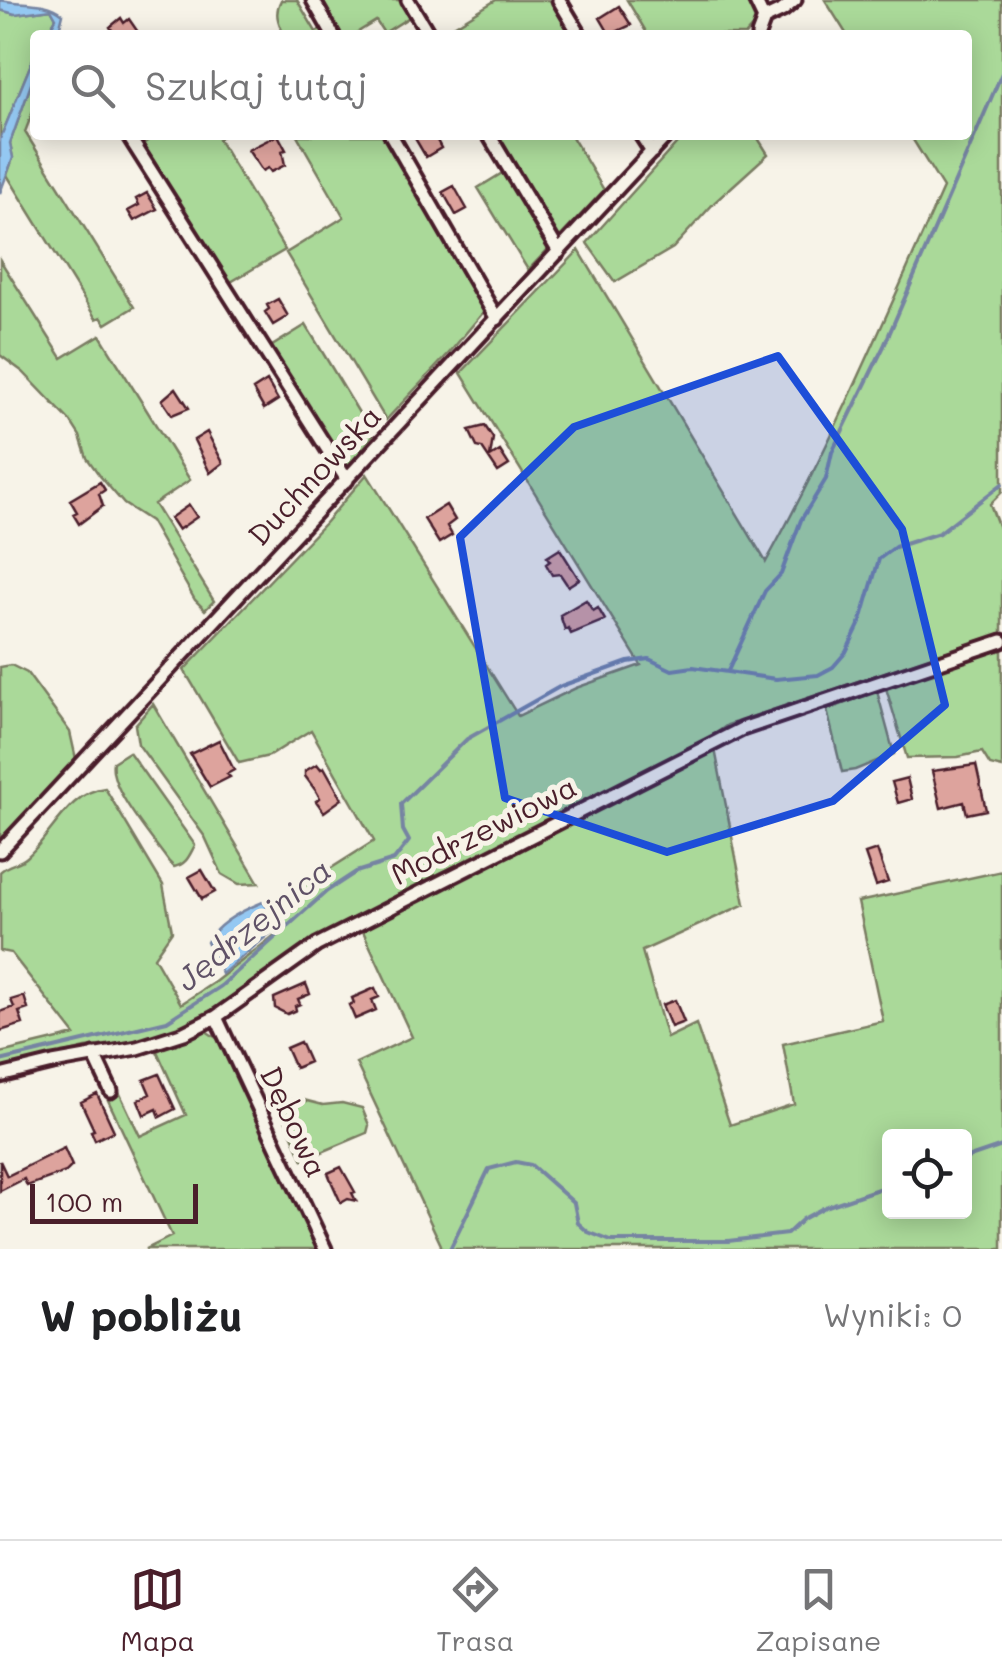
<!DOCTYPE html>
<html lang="pl">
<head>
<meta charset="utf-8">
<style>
	:root { --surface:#fff; --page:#f2f2f2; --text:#202124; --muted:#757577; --line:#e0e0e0; --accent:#4a1f2b }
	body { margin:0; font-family:Mali,sans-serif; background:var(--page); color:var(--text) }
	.controls { position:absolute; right:30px; bottom:30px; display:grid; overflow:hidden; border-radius:10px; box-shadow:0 5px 25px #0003 }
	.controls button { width:90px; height:90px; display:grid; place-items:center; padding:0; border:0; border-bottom:2px solid var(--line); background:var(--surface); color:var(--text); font:50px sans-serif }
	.scale { position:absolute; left:30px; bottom:25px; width:168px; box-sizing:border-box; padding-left:10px; border:5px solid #4a1f2b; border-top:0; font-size:28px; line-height:35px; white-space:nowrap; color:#4a1f2b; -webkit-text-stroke:8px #f7f3e8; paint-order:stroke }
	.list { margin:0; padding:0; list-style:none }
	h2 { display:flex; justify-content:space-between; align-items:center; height:130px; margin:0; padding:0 40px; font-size:42px }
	h2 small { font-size:32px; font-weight:400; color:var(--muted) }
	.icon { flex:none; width:55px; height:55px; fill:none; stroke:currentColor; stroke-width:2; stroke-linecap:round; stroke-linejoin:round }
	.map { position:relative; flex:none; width:1002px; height:1249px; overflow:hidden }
	.search { position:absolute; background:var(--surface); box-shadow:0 5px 25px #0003; left:30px; right:30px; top:30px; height:110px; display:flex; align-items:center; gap:25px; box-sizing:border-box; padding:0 35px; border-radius:10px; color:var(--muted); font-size:38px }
	.sheet { height:290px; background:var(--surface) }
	nav { display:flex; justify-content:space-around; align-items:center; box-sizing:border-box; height:140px; border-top:2px solid var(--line); background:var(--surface); font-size:28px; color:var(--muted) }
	nav a { display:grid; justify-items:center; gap:5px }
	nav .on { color:var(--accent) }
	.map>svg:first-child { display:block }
	.green { fill:#aad999; stroke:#7a7c62; stroke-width:2.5; fill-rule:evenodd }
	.water { fill:#94c8f2; stroke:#7684a2; stroke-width:2.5 }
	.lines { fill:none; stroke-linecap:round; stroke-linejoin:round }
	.stream { stroke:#7684a2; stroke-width:4 }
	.building { fill:#dda39d; stroke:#4a1f2b; stroke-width:2.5 }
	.minor-casing { stroke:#4a1f2b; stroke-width:19 }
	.minor { stroke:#f7f3e8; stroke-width:11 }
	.marked { fill:#1d4ed8; fill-opacity:0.2; stroke:#1d4ed8; stroke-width:8; stroke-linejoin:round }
	.labels { text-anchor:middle; stroke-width:10; stroke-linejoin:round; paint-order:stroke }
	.street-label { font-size:30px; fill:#4a1f2b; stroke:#f7f3e8 }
	.water-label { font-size:32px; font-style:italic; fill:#605267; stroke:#f7f3e8 }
</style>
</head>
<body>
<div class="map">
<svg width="1002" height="1249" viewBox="0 0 1002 1249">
	<rect width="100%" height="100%" fill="#f7f3e8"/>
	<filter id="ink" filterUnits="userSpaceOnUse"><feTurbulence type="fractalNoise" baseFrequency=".01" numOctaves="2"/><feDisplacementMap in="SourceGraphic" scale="20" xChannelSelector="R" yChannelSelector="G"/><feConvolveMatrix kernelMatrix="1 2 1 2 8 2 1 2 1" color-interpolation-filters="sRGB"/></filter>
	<g filter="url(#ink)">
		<!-- green -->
		<path class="green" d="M 281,0 L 297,0 L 316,32 L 323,29 L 327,35 L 284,35 C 278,22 274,13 281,0 Z
			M 319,0 L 401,0 L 411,16 L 384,33 L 376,21 L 353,35 L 339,35 Z
			M 496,0 L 550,0 L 571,35 L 439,35 Z
			M 627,0 L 748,0 L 757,15 L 756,23 L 745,35 L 648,35 Z
			M 825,0 L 1002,0 L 1002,492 L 990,504 L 1002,536 L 1002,633 L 727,725 L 703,743 L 404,891 L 300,950 L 192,1023 L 158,1038 L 86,1048 L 0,1069 L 0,1053 L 75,1035 L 11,953 L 0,951 L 0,872 C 9,863 18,865 27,857 C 51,836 70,791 105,788 L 163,885 L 172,931 L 154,957 L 181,1004 L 216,981 L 285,927 L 273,905 L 374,841 L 311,730 L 269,756 L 239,763 L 184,670 L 325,523 L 367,474 L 518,716 L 576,688 L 641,665 L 461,373 L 579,250 L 766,562 C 833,441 887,314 943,188 L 910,135 L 967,135 L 967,35 L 847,35 Z
			M 51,9 L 56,18 L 46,35 L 35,35 L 35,54 L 0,139 L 0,10 L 15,14 Z
			M 35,73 L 35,106 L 25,132 L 134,307 L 106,324 L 101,317 L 96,319 L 7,175 L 13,158 L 10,143 Z
			M 156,135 L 223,135 L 218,139 L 285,250 L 229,283 L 143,144 Z
			M 297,135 L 385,135 L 486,309 L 450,352 L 386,420 L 286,253 L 344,217 Z
			M 492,135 L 571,135 L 604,190 L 556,241 Z
			M 684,135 L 756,135 L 768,154 L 715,202 L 673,248 L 615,282 L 587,243 Z
			M 504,172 L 550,247 L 528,270 L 478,188 Z
			M 0,260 L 62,358 L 100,335 L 190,480 L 154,504 L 214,601 L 205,610 L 195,600 L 150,521 L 124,504 L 100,476 L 87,458 L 80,436 L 71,422 L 23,372 L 0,355 Z
			M 306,325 L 373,436 L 347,468 L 342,466 L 269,348 Z
			M 1002,649 L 1002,768 L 990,765 L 982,752 L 958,757 L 907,758 L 886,688 Z
			M 11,665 L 27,673 L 70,732 L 76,759 L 0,840 L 0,667 Z
			M 877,691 L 894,754 L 855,770 L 842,772 L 827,710 Z
			M 153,704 L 259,883 L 239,884 L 222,874 L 205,837 L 138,744 L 135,725 Z
			M 715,749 L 745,904 L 642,951 L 667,1038 L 696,1024 L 730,1125 L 794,1104 L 783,1044 L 883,1021 L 858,902 L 1002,871 L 1002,1249 L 440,1249 L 441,1245 L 356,1063 L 412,1037 L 362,929 L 424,895 L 515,854 ZM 890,1136 L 964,1136 L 964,1212 L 890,1212 Z
			M 129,752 L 195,845 C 189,856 187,864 174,867 L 169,862 C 153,839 108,788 113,762 Z
			M 203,1029 L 218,1039 L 317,1249 L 146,1249 L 172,1236 L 108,1100 L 120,1094 L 140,1136 L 186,1115 L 157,1051 Z
			M 296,1098 L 323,1105 L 342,1103 L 362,1108 L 369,1125 L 367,1133 L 303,1160 L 285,1119 L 287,1102 Z"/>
		<!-- water -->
		<path class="water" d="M 0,0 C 22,5 46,0 63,14 L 58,34 L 46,35 L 56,18 L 51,9 L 15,14 L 0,10 Z
			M 35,54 L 35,73 L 10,143 L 13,158 L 0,193 L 0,139 Z
			M 263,902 L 270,911 L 275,929 L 222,974 L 207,942 C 218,922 243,910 263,902 Z"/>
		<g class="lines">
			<!-- stream -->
			<path class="stream" d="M 728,671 L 765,591 L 781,574 L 801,520 L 826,479 L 832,452 L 884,346 L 1002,73
				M 0,1061 L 167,1021 L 221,986 L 327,891 L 356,872 L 394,860 L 409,841 L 403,830 L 401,804 L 467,739 L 561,686 L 628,662 L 649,659 L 672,670 L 693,667 L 776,679 L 818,675 L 833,667 L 846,652 L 861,621 L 879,559 L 895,547 L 939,533 L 1002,484
				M 964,1159 L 1002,1146
				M 450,1249 L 489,1169 L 516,1162 L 531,1165 L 574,1203 L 578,1223 L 588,1232 L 611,1241 L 728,1241 L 787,1234 L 803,1219 L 825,1207 L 890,1185"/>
		</g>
		<!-- building -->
		<path class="building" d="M 619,6 L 631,25 L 610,35 L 600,18 Z
			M 121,18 L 124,23 L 129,19 L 140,35 L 115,35 L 110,27 Z
			M 278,135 L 286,150 L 282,151 L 285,165 L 271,172 L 268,168 L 262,171 L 248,150 Z
			M 413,135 L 434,135 L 441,148 L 426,157 Z
			M 454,186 L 467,209 L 456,215 L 443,192 Z
			M 147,193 L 157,209 L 134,221 L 128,211 L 139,205 L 136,199 Z
			M 278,299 L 288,316 L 273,325 L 265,312 L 269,309 L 267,305 Z
			M 267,381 L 278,400 L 264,409 L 253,390 Z
			M 176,388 L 189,408 L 172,415 L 162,400 Z
			M 485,426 L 493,438 L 490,457 L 500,451 L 509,465 L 498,472 L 482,448 L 477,447 L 469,430 Z
			M 207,432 L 223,463 L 210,473 L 194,440 Z
			M 100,482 L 105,490 L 99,494 L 103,506 L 79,524 L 73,514 L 77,512 L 70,500 Z
			M 189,505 L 197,517 L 178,530 L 170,518 Z
			M 446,505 L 455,520 L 447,526 L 452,535 L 439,543 L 424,519 Z
			M 560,549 L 579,579 L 568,586 L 560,574 L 552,575 L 546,564 L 550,561 L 547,557 Z
			M 586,600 L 593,611 L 598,608 L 605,620 L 571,634 L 568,628 L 565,630 L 560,615 Z
			M 219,740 L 234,770 L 227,774 L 230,777 L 210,787 L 190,754 Z
			M 317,764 L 321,769 L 324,767 L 342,799 L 324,812 L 316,801 L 320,798 L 316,791 L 305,776 L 305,771 Z
			M 976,765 L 986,810 L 967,814 L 964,802 L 941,808 L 932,771 Z
			M 907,778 L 912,799 L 898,803 L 892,782 Z
			M 877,850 L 888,882 L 876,886 L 865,854 Z
			M 202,870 L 215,892 L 202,899 L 189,877 Z
			M 306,984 L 310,994 L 298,999 L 300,1004 L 295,1006 L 296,1010 L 287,1014 L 275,1008 L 274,998 Z
			M 375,988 L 379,997 L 372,1000 L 376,1010 L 355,1019 L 349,1005 L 354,1003 L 352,998 Z
			M 24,996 L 28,1009 L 19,1012 L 23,1024 L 0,1031 L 0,1012 L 14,1007 L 11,1000 Z
			M 675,1000 L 684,1022 L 671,1027 L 662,1005 Z
			M 300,1042 L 309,1062 L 295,1068 L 286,1048 Z
			M 159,1074 L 175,1109 L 160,1117 L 157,1109 L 144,1115 L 138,1100 L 150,1094 L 144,1080 Z
			M 97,1094 L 114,1131 L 95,1140 L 91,1131 L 94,1130 L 81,1102 Z
			M 64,1148 L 72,1166 L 66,1172 L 27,1186 L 24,1179 L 0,1191 L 0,1161 L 7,1176 Z
			M 341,1167 L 355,1192 L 352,1193 L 356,1201 L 348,1199 L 341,1203 L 332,1183 L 328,1173 Z"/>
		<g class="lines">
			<defs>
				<path id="minor" d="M 313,0 L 333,35
					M 408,0 L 429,35
					M 559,0 L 580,35
					M 755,0 L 764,19 L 758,35
					M 764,19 L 783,10 L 795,0
					M 128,135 L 347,480
					M 391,135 L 497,319
					M 489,135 L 559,252
					M 641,135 L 652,152
					M 0,851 L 667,135
					M 216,1017 L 325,1249
					M 94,1055 L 111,1091
					M 0,1076 L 53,1063 L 137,1048 L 184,1033 L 216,1017 L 317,945 L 742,729 L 1002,641"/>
			</defs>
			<!-- minor casing -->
			<use href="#minor" class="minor-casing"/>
			<!-- minor -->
			<use href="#minor" class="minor"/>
		</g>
	</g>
	<!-- marked area -->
	<path class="marked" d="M 778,356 L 902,529 L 945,705 L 833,801 L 667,852 L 505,798 L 460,537 L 574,427 Z"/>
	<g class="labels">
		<!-- street labels -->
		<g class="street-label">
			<text transform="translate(315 476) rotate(-47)" y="10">Duchnowska</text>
			<text transform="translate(484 831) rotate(-27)" y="10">Modrzewiowa</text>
			<text transform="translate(293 1122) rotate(65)" y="10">Dębowa</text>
		</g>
		<!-- water labels -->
		<g class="water-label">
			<text transform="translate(254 925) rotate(-39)" y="11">Jędrzejnica</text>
		</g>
	</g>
</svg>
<div class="controls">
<button><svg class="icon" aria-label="locate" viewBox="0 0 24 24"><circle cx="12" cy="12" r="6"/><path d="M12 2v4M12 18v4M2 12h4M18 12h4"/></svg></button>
</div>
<div class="scale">100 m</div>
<div class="search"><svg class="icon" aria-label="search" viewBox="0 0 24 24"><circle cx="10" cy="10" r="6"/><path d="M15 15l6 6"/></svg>Szukaj tutaj</div>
</div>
<section class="sheet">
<h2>W pobliżu<small>Wyniki: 0</small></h2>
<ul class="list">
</ul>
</section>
<nav>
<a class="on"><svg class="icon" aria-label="map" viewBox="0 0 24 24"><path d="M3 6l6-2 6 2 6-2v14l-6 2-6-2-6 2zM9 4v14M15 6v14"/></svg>Mapa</a>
<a><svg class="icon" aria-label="directions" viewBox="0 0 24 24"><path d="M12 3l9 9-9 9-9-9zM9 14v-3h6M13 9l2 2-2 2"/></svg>Trasa</a>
<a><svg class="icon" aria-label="saved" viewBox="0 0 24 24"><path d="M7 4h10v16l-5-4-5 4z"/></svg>Zapisane</a>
</nav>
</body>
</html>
